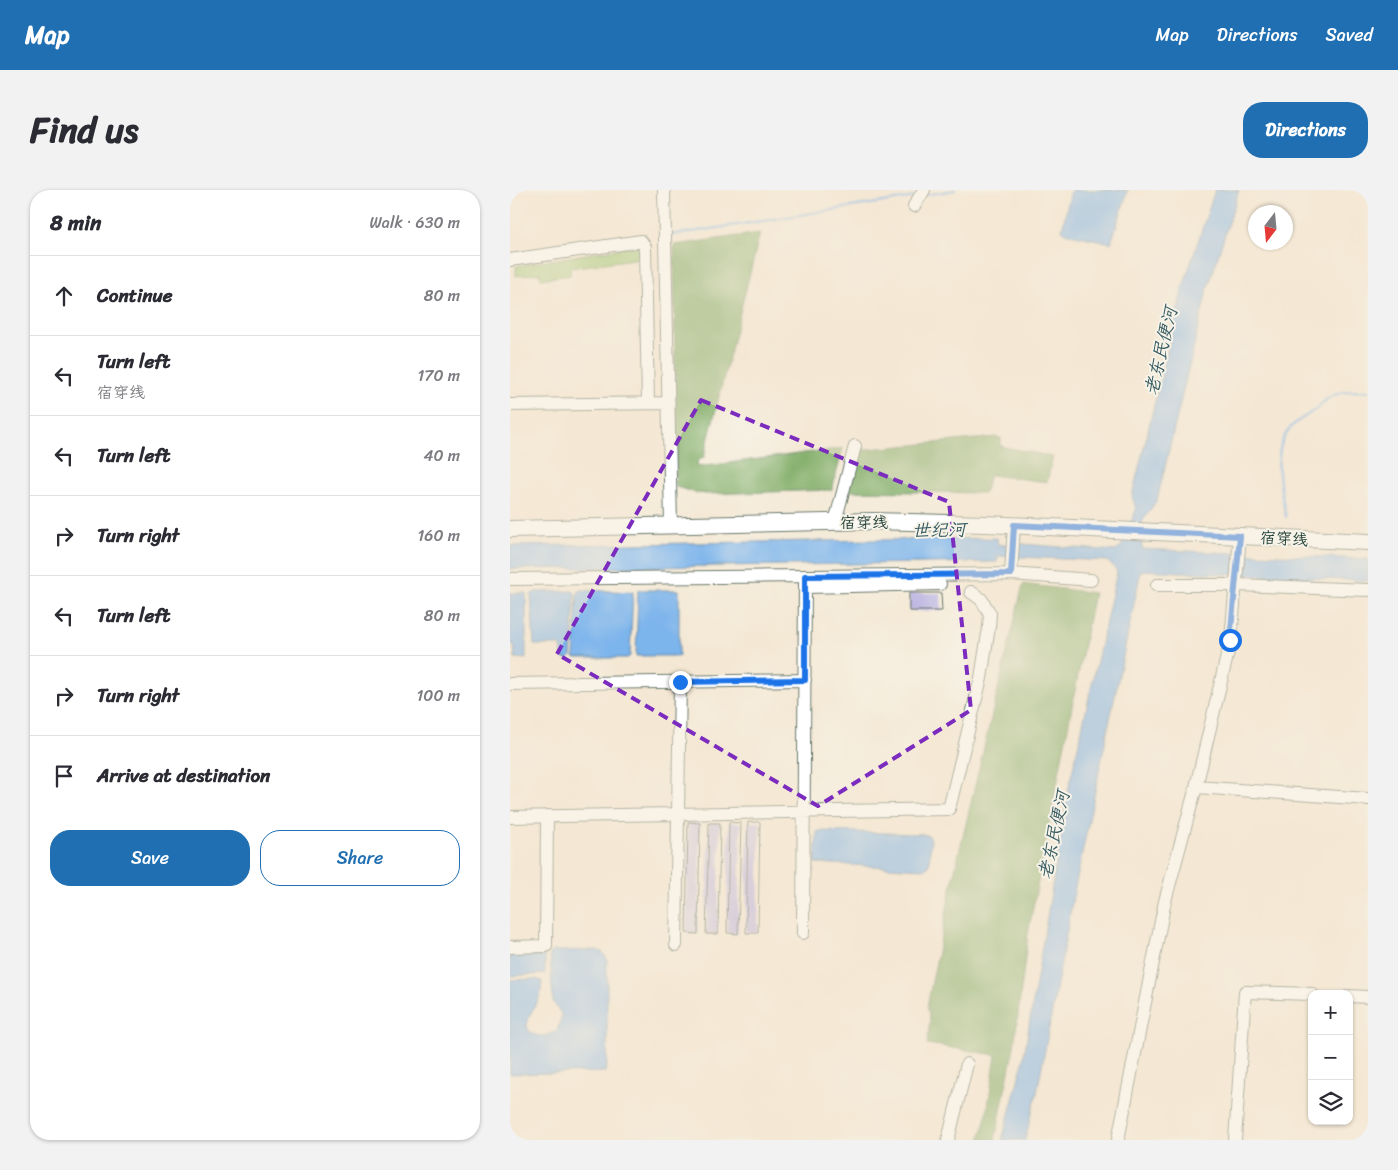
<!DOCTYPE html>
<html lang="en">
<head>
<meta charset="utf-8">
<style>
	:root { --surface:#fff; --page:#f2f2f3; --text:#2b2b33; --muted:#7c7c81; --line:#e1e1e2; --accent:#1f6fb2 }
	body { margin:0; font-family:Sriracha,"LXGW WenKai TC",sans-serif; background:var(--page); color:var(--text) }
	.controls { position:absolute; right:15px; bottom:15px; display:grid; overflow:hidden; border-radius:10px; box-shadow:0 1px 4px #0004 }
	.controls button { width:45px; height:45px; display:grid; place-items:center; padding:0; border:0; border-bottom:1px solid var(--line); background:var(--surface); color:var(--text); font:25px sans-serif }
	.compass { position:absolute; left:738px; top:15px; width:45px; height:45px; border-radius:50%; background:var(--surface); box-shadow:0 1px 4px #0004; rotate:196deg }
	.stop { position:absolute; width:15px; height:15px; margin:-11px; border:4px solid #1a73e8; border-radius:50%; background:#fff }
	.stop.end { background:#1a73e8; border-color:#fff; box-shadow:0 1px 5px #0008 }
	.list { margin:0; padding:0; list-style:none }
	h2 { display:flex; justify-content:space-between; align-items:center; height:65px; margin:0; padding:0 20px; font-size:21px }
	h2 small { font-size:16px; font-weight:400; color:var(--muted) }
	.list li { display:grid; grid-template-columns:32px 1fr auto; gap:15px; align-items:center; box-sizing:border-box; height:80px; padding:0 20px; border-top:1px solid var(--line) }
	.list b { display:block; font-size:19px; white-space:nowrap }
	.list p { margin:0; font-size:16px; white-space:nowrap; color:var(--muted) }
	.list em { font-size:16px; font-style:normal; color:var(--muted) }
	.actions { display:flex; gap:10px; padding:15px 20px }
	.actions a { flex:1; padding:11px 0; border:1px solid var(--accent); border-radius:20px; text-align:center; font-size:18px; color:var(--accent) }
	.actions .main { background:var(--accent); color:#fff }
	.icon { flex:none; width:28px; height:28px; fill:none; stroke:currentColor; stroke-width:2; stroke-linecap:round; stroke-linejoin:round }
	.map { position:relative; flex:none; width:858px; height:950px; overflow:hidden; border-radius:20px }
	header { display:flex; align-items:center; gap:30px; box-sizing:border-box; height:70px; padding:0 25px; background:var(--accent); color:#fff }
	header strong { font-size:24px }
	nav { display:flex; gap:28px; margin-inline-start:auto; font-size:18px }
	.intro { display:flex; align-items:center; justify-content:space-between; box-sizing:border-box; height:120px; padding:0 30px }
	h1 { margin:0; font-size:35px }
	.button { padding:12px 22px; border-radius:20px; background:var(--accent); color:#fff; font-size:18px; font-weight:700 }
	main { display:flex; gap:30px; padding:0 30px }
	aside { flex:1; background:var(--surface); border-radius:20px; box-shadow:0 1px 4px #0004 }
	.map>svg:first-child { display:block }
	.green { fill:#9ec773; stroke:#5e8254 }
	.forest { fill:#7eac65; stroke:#4e744c }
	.water { fill:#7cb4ec; stroke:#4e7890 }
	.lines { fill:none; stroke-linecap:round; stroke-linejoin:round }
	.stream { stroke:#7cb4ec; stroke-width:2.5 }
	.building { fill:#b8b1e2 }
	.minor-casing { stroke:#6a796c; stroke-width:14 }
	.major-casing { stroke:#6a796c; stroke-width:18 }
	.minor { stroke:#fff; stroke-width:12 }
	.major { stroke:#fff; stroke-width:16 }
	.route { stroke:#1a73e8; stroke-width:6 }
	.marked { fill:none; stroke:#7b2cbf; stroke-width:4; stroke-dasharray:10 6; stroke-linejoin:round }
	.labels { text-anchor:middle; stroke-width:4; stroke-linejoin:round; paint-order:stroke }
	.street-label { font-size:16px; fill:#1f3d34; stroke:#f7f3e8 }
	.water-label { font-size:18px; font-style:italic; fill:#365b62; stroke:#f7f3e8 }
</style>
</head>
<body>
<header>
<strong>Map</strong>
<nav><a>Map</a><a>Directions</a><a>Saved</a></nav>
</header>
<div class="intro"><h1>Find us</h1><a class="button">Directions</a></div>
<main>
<aside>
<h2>8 min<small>Walk · 630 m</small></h2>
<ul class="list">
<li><svg class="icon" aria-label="ahead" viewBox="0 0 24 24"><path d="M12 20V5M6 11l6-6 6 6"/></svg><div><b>Continue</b></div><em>80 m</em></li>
<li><svg class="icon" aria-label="left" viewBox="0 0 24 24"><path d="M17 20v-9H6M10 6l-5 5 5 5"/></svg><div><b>Turn left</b><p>宿穿线</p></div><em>170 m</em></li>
<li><svg class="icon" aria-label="left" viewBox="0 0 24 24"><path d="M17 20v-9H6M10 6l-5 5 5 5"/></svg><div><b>Turn left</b></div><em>40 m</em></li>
<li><svg class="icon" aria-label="right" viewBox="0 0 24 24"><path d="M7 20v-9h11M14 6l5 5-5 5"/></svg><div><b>Turn right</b></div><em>160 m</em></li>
<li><svg class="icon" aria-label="left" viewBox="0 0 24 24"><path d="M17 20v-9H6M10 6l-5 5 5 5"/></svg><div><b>Turn left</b></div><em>80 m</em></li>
<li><svg class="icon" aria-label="right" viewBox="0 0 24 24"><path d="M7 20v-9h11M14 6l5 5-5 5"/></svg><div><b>Turn right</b></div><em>100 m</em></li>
<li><svg class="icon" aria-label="arrive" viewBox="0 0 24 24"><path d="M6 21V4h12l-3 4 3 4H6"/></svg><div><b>Arrive at destination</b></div></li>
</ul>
<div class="actions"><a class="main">Save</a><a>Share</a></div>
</aside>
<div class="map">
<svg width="858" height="950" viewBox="0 0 858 950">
	<rect width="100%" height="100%" fill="#f7f3e8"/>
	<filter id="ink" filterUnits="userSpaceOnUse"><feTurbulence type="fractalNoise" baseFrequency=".02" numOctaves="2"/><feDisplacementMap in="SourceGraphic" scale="10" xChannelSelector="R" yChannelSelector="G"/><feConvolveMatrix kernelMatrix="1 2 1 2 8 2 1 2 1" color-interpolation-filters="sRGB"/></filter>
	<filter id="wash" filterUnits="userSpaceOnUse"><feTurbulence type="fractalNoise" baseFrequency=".0096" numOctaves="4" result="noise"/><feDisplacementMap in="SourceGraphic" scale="20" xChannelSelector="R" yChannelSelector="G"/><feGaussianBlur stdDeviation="1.12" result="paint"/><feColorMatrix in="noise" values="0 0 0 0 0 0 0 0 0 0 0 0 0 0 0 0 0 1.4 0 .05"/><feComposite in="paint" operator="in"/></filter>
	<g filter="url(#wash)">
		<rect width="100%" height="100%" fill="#f4e8d4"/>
		<!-- green -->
		<path class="green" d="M 129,55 L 130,68 L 60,78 L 60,85 L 31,89 L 30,83 L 6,86 L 6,76 Z"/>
		<!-- forest -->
		<path class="forest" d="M 250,43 L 194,267 L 187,271 L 188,277 L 333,258 L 322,300 L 197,304 L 187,303 L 166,297 L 164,55 Z
			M 486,247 L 491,248 L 491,256 L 543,267 L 537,292 L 480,285 L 474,303 L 338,301 L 349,260 Z
			M 513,394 L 584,403 L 518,744 L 504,857 L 485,950 L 470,950 L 477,922 L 486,865 L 417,854 L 420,829 L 417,816 L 443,688 Z"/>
		<!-- water -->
		<path class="water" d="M 561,0 L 618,0 L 601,53 L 556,43 L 552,40 Z
			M 705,0 L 729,0 L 697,101 L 647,310 L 632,332 L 632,359 L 858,369 L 858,391 L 631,380 L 563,707 L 527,903 L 515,950 L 492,950 L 513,872 L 558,601 L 607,382 L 604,377 L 597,371 L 488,366 L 487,372 L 0,379 L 0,356 L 487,348 L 488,355 L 512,354 L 606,361 L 612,355 L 626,319 L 622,306 L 673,97 Z
			M 70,400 L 123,402 L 120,466 L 118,468 L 67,468 L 64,467 L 67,405 Z
			M 128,400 L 169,400 L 169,466 L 126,466 Z
			M 63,401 L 65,403 L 61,467 L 59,469 L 53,469 L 51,457 L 48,455 L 24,455 L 21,405 L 25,402 Z
			M 0,403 L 16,403 L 16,469 L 5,468 L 4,454 L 0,454 Z
			M 309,641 L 413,644 L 419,646 L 421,649 L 419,675 L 417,678 L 412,679 L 305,673 L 307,642 Z
			M 87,760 L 92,762 L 97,769 L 97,876 L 95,882 L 0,884 L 0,790 L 25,789 L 32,791 L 30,807 L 18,828 L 17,837 C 23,850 40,847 48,839 L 52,825 L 43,812 L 40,763 L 44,761 Z
			M 0,765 L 33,765 L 35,766 L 35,783 L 34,784 L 0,786 Z"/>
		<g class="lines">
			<!-- stream -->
			<path class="stream" d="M 415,5 L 445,0
				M 162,45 L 405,7
				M 776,327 C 771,299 759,257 783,235 C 790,229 798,225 806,219 C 810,216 813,212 817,209 C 828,201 845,201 858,201"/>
		</g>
		<g id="blocks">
			<!-- building -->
			<path class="building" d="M 399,403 L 431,403 L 432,421 L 399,421 Z
				M 178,632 L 190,633 L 188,744 L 176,743 Z
				M 219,632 L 231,633 L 228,744 L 217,743 Z
				M 238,632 L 250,632 L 248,743 L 236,743 Z
				M 199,633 L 210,633 L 208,744 L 196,744 Z"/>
		</g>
	</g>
	<g filter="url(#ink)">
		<use href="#blocks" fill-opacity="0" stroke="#6a796c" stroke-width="1"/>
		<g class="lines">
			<defs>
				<path id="minor" d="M 154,0 L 161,336
					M 404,16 L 414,0
					M 0,70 L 131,51 L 135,57 L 138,213
					M 0,215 L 158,213
					M 325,332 L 345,256
					M 501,384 L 504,335
					M 0,389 L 501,384 L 581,390
					M 647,395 L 727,395 L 858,400
					M 295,397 L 430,394
					M 0,494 L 295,490
					M 686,597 L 858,609
					M 0,627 L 439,619 L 471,488 L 479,437 L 480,424 L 476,417 L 471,409 L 461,402
					M 293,743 L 295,386
					M 166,755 L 170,492
					M 0,757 L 36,756 L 37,626
					M 839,806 L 858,807
					M 438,950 L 457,874
					M 608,950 L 655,711 L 686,597 L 721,449 L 730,346
					M 725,950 L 735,802 L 802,804"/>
				<path id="major" d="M 0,339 L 363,331 L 476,334 L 858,352"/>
			</defs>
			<!-- minor casing -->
			<use href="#minor" class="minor-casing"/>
			<!-- major casing -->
			<use href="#major" class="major-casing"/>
			<!-- minor -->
			<use href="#minor" class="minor"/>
			<!-- major -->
			<use href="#major" class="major"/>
		</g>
	</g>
	<g class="lines" filter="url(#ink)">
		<!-- route -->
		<path class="route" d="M 170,492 L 295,490 L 295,386 L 501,384 L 504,335 L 730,346 L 720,450"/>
	</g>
	<!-- marked area -->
	<path d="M0 0H858V950H0ZM 191,210 L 439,312 L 461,520 L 308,616 L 47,464 Z" fill="#f4e8d4" fill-opacity=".55" fill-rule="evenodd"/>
	<path class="marked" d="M 191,210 L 439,312 L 461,520 L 308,616 L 47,464 Z"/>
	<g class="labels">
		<!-- street labels -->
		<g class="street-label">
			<text x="354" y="338">宿穿线</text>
			<text transform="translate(774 348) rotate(3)" y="6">宿穿线</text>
		</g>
		<!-- water labels -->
		<g class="water-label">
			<text transform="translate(651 161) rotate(-77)" y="6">老东民便河</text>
			<text transform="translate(429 340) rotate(-1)" y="6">世纪河</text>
			<text transform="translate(544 645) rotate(-78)" y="6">老东民便河</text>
		</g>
	</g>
</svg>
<div class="controls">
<button>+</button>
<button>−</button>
<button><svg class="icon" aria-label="layers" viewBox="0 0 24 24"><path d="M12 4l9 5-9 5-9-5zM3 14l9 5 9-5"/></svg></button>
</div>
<svg class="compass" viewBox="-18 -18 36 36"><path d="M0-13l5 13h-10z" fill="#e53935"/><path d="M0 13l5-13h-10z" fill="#7c7c81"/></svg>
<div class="stop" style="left:720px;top:450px"></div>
<div class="stop end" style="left:170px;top:492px"></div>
</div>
</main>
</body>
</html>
